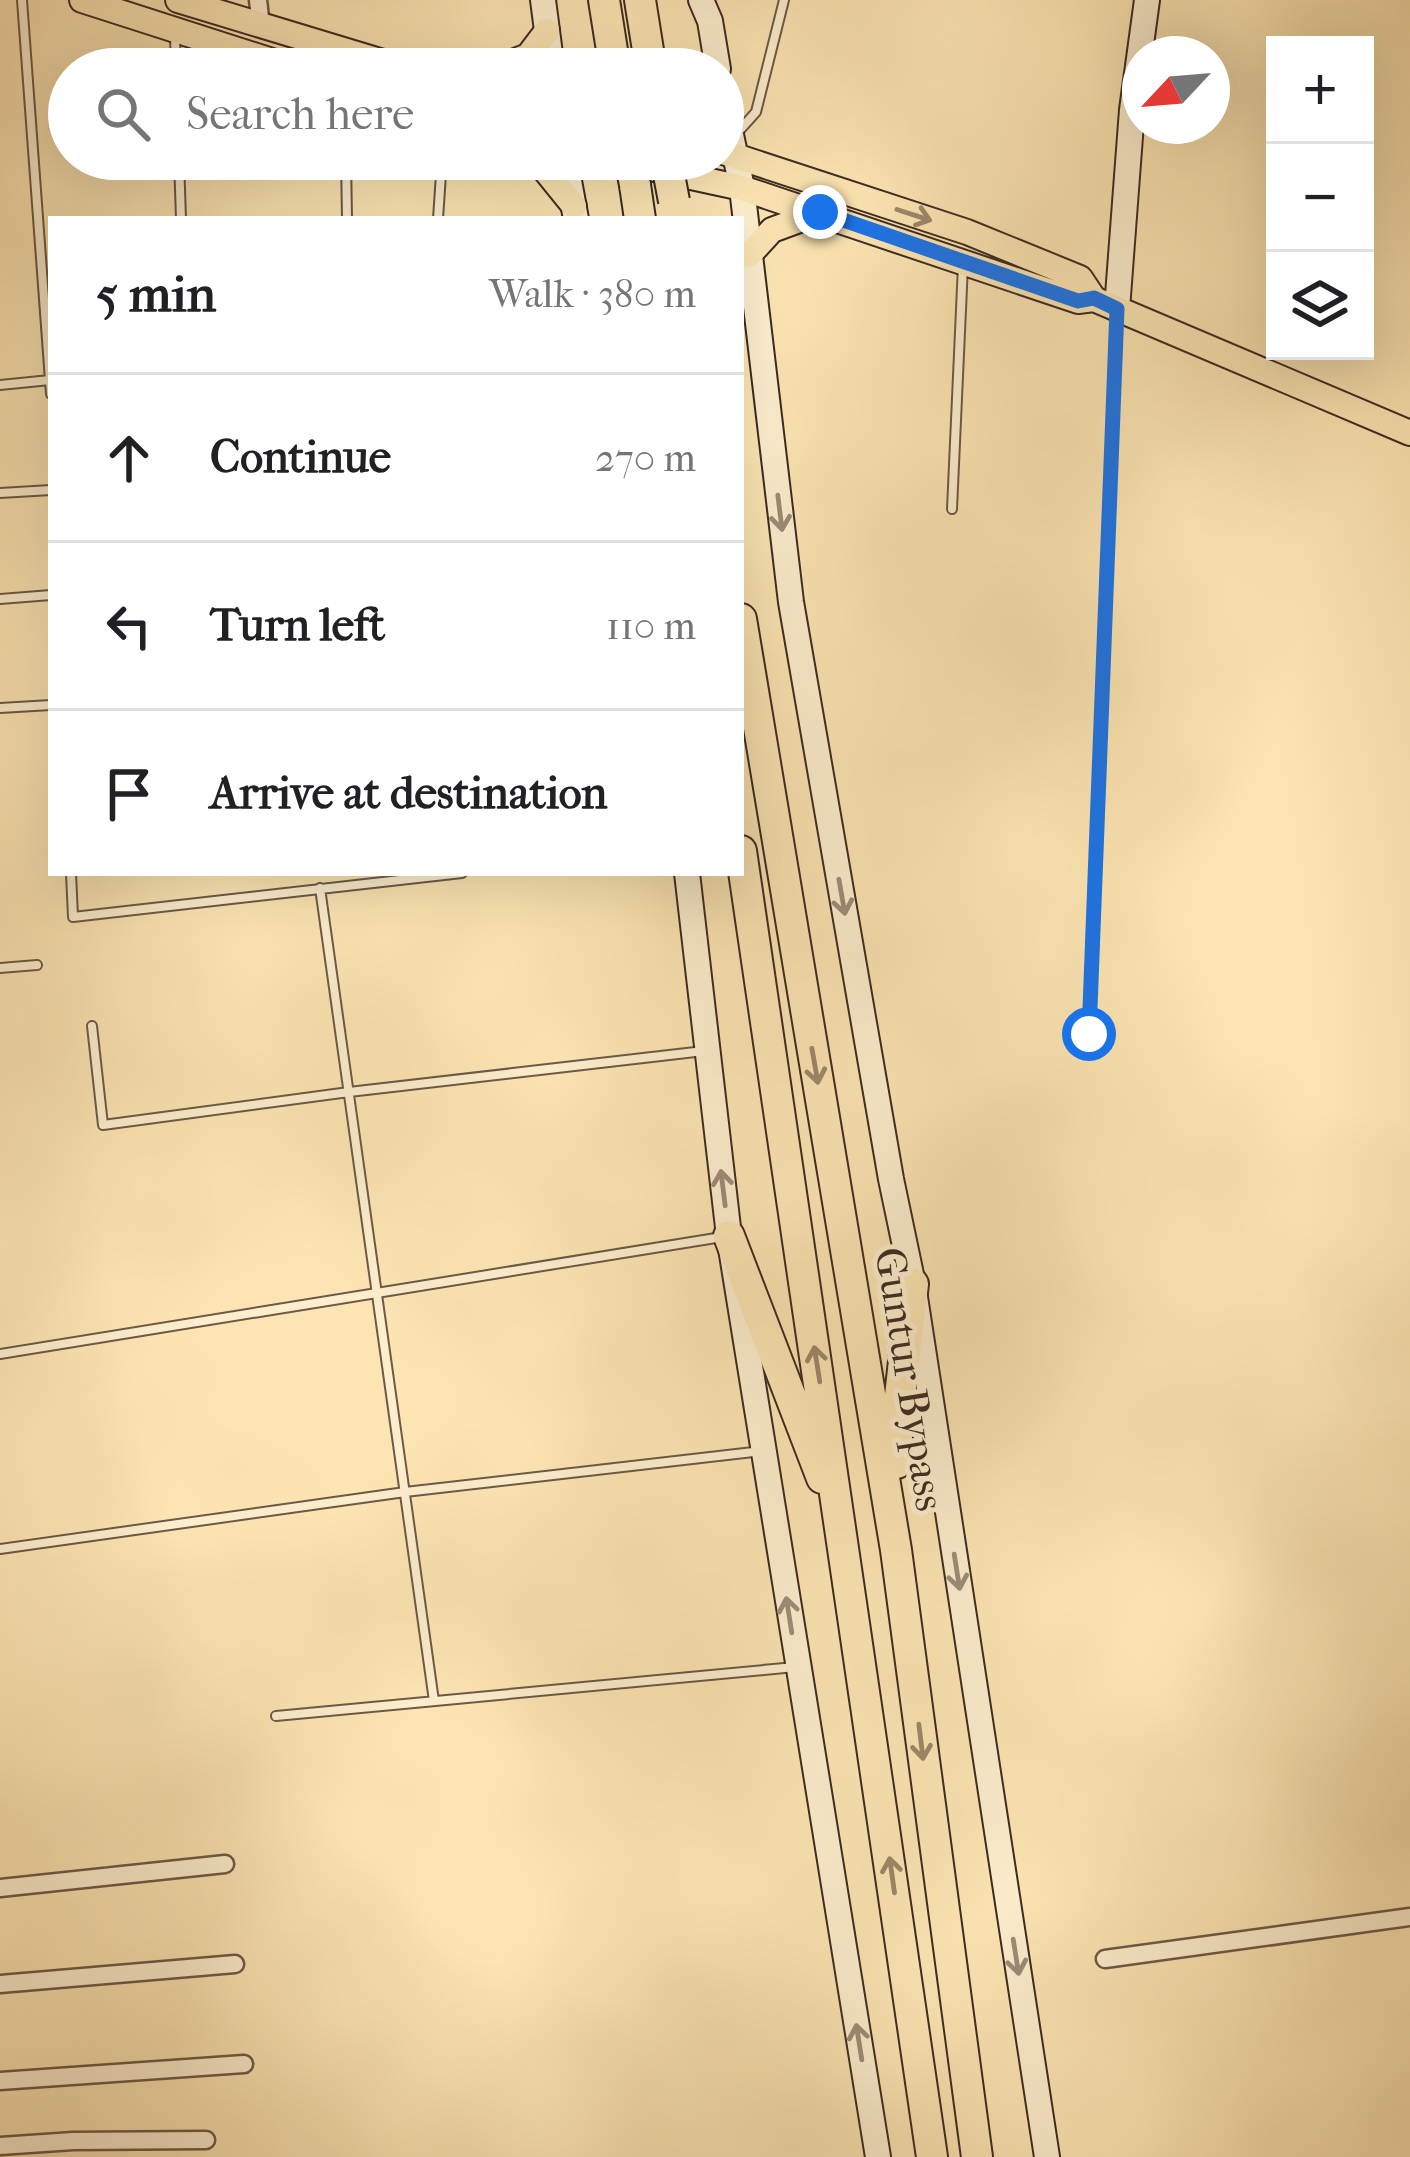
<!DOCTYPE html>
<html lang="en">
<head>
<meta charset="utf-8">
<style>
	:root { --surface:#fff; --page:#f2f2f2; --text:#202124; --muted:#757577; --line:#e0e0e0 }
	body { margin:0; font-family:"IM FELL French Canon",serif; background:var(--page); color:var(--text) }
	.controls { position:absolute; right:36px; top:36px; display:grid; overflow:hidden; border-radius:0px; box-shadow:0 12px 48px #0002 }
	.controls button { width:108px; height:108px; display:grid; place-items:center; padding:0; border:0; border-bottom:3px solid var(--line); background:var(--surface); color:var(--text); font:60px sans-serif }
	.compass { position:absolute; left:1122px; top:36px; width:108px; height:108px; border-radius:50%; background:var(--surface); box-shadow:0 12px 48px #0002; rotate:244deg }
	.stop { position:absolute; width:36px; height:36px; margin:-27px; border:9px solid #1a73e8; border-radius:50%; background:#fff }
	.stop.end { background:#1a73e8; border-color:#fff; box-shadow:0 3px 12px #0008 }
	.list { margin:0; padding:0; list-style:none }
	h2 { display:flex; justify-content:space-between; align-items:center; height:156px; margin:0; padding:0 48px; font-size:51px }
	h2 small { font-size:39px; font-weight:400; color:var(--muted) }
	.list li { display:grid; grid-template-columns:78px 1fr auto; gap:36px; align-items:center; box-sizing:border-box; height:168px; padding:0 48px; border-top:3px solid var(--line) }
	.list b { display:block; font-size:45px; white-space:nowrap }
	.list em { font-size:39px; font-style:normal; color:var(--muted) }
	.icon { flex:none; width:66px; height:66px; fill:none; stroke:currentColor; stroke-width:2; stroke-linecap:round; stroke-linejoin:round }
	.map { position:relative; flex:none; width:1410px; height:2157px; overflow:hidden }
	.search { position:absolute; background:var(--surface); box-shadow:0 12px 48px #0002; left:48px; top:48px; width:696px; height:132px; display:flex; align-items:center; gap:30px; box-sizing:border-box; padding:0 42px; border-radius:66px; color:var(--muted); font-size:45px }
	.panel { position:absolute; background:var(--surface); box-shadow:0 12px 48px #0002; left:48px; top:216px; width:696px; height:660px; border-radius:0px }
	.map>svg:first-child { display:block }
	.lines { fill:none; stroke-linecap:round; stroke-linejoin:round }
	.lane-casing { stroke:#6d5946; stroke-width:12 }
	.street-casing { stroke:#6d5946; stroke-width:21 }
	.secondary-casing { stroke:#3d2a21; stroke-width:28 }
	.primary-casing { stroke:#3d2a21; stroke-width:28 }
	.highway-casing { stroke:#3d2a21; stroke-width:34 }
	.lane { stroke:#fdeece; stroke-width:8 }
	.street { stroke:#fdeece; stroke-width:16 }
	.secondary { stroke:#fdeece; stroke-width:24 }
	.primary { stroke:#fce5b3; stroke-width:24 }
	.highway { stroke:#fce5b3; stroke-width:30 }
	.highway-bridge-casing { stroke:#3d2a21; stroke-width:34; stroke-linecap:butt }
	.highway-bridge { stroke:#fce5b3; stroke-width:30 }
	.oneway { stroke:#9c886a }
	.oneway2 { stroke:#9d8c78 }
	.route { stroke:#1a73e8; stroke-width:15 }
	.labels { text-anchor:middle; stroke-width:10; stroke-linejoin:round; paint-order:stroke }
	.street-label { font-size:42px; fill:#3d2a21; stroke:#fdeece }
</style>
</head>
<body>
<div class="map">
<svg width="1410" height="2157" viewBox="0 0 1410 2157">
	<rect width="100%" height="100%" fill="#fce5b3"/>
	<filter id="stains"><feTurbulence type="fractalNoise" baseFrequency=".00167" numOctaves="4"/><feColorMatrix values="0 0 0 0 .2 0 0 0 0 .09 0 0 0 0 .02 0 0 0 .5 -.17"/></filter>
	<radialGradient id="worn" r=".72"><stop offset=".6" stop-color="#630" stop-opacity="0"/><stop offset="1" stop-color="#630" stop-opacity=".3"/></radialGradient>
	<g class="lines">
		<defs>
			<path id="lane" d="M 22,0 L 51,394
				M 175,37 L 176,69
				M 738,132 L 756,112 L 784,0
				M 179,159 L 181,219
				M 346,159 L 347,219
				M 438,219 L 442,159
				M 0,385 L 50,380
				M 0,493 L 51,490
				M 952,509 L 963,265
				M 0,599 L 51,595
				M 0,708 L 51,705
				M 71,873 L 73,917 L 462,873
				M 320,888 L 434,1701
				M 0,968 L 37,965
				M 92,1026 L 103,1125 L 349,1092 L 704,1051
				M 1089,1034 L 1117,316
				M 0,1354 L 722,1237
				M 0,1549 L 405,1492 L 762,1451
				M 276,1716 L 795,1667"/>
			<path id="street" d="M 258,0 L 261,26
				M 0,1888 L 225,1864
				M 1105,1959 L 1410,1917
				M 0,1984 L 235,1964
				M 0,2081 L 244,2064
				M 0,2146 L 73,2141 L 206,2140"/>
			<path id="secondary" d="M 543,0 L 552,69
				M 701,0 L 710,21 L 718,69
				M 723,96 L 742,188 L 791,602 L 891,1179 L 913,1284 L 1047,2157
				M 565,159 L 576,219
				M 1117,309 L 1132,110 L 1147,0
				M 687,873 L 729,1236 L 878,2157"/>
			<path id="primary" d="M 82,0 L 297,69
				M 178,0 L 406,69
				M 494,69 L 528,56 L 547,31
				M 723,152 L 967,232 L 1080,278 L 1094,299
				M 536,159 L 574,206
				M 608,159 L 742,188 L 1078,301 L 1094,299 L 1410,433
				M 749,255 L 772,230 L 818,213"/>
			<path id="highway" d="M 604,0 L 615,69
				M 640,0 L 651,69
				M 635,185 L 640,219
				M 741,619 L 896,1550 L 977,2157
				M 741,851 L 932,2157
				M 729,1236 L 822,1478
				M 897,1463 L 897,1422 L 913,1284"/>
		</defs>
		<!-- lane casing -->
		<use href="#lane" class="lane-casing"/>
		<!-- street casing -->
		<use href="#street" class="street-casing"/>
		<!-- secondary casing -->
		<use href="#secondary" class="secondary-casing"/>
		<!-- primary casing -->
		<use href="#primary" class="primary-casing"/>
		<!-- highway casing -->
		<use href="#highway" class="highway-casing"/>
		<!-- lane -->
		<use href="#lane" class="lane"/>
		<!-- street -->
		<use href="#street" class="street"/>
		<!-- secondary -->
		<use href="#secondary" class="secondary"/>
		<!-- primary -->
		<use href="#primary" class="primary"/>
		<!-- highway -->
		<use href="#highway" class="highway"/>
		<defs>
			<path id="highway-bridge" d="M 630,159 L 635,185
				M 666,159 L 674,201"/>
		</defs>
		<!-- highway-bridge casing -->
		<use href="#highway-bridge" class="highway-bridge-casing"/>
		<!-- highway-bridge -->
		<use href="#highway-bridge" class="highway-bridge"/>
	</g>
	<!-- one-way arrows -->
	<defs><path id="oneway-shaft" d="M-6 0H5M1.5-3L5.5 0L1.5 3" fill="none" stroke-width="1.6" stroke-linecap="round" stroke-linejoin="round" transform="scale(3)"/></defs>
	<g class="oneway">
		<use href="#oneway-shaft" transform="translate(914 215) rotate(18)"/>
		<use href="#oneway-shaft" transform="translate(815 1066) rotate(80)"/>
		<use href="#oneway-shaft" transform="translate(817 1364) rotate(-99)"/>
		<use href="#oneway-shaft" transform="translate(921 1742) rotate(83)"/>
		<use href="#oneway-shaft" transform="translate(892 1875) rotate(-98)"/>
	</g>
	<g class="oneway2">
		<use href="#oneway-shaft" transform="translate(780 513) rotate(83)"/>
		<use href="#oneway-shaft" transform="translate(842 897) rotate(80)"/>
		<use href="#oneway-shaft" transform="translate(723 1188) rotate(-97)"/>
		<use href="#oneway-shaft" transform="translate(957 1572) rotate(81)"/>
		<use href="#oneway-shaft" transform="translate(789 1615) rotate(-99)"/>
		<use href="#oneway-shaft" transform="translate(1016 1957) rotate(81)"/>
		<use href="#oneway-shaft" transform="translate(859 2042) rotate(-99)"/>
	</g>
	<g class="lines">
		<!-- route -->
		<path class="route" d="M 820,212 L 1078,301 L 1094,298 L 1117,309 L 1089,1034"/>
	</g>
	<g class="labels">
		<!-- street labels -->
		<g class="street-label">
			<text transform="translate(911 1379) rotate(81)" y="15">Guntur Bypass</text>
		</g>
	</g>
	<rect width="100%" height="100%" filter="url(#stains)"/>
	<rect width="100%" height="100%" fill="url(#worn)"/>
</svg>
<div class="controls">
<button>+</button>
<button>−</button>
<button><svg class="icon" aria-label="layers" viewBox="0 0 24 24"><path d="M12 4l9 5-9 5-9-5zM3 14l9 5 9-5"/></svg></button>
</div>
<svg class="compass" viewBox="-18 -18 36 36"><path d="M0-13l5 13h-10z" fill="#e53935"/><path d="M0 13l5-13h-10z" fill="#757577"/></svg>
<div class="stop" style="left:1089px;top:1034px"></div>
<div class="stop end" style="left:820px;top:212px"></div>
<div class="search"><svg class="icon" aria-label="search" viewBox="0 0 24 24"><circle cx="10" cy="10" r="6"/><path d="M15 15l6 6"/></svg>Search here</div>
<section class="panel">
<h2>5 min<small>Walk · 380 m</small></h2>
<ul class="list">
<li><svg class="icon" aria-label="ahead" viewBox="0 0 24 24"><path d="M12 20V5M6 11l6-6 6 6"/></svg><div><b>Continue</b></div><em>270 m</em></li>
<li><svg class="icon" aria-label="left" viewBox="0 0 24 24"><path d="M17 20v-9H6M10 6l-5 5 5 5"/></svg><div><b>Turn left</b></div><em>110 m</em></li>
<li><svg class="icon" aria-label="arrive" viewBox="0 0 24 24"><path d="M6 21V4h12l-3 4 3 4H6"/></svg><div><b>Arrive at destination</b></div></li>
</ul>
</section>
</div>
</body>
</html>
